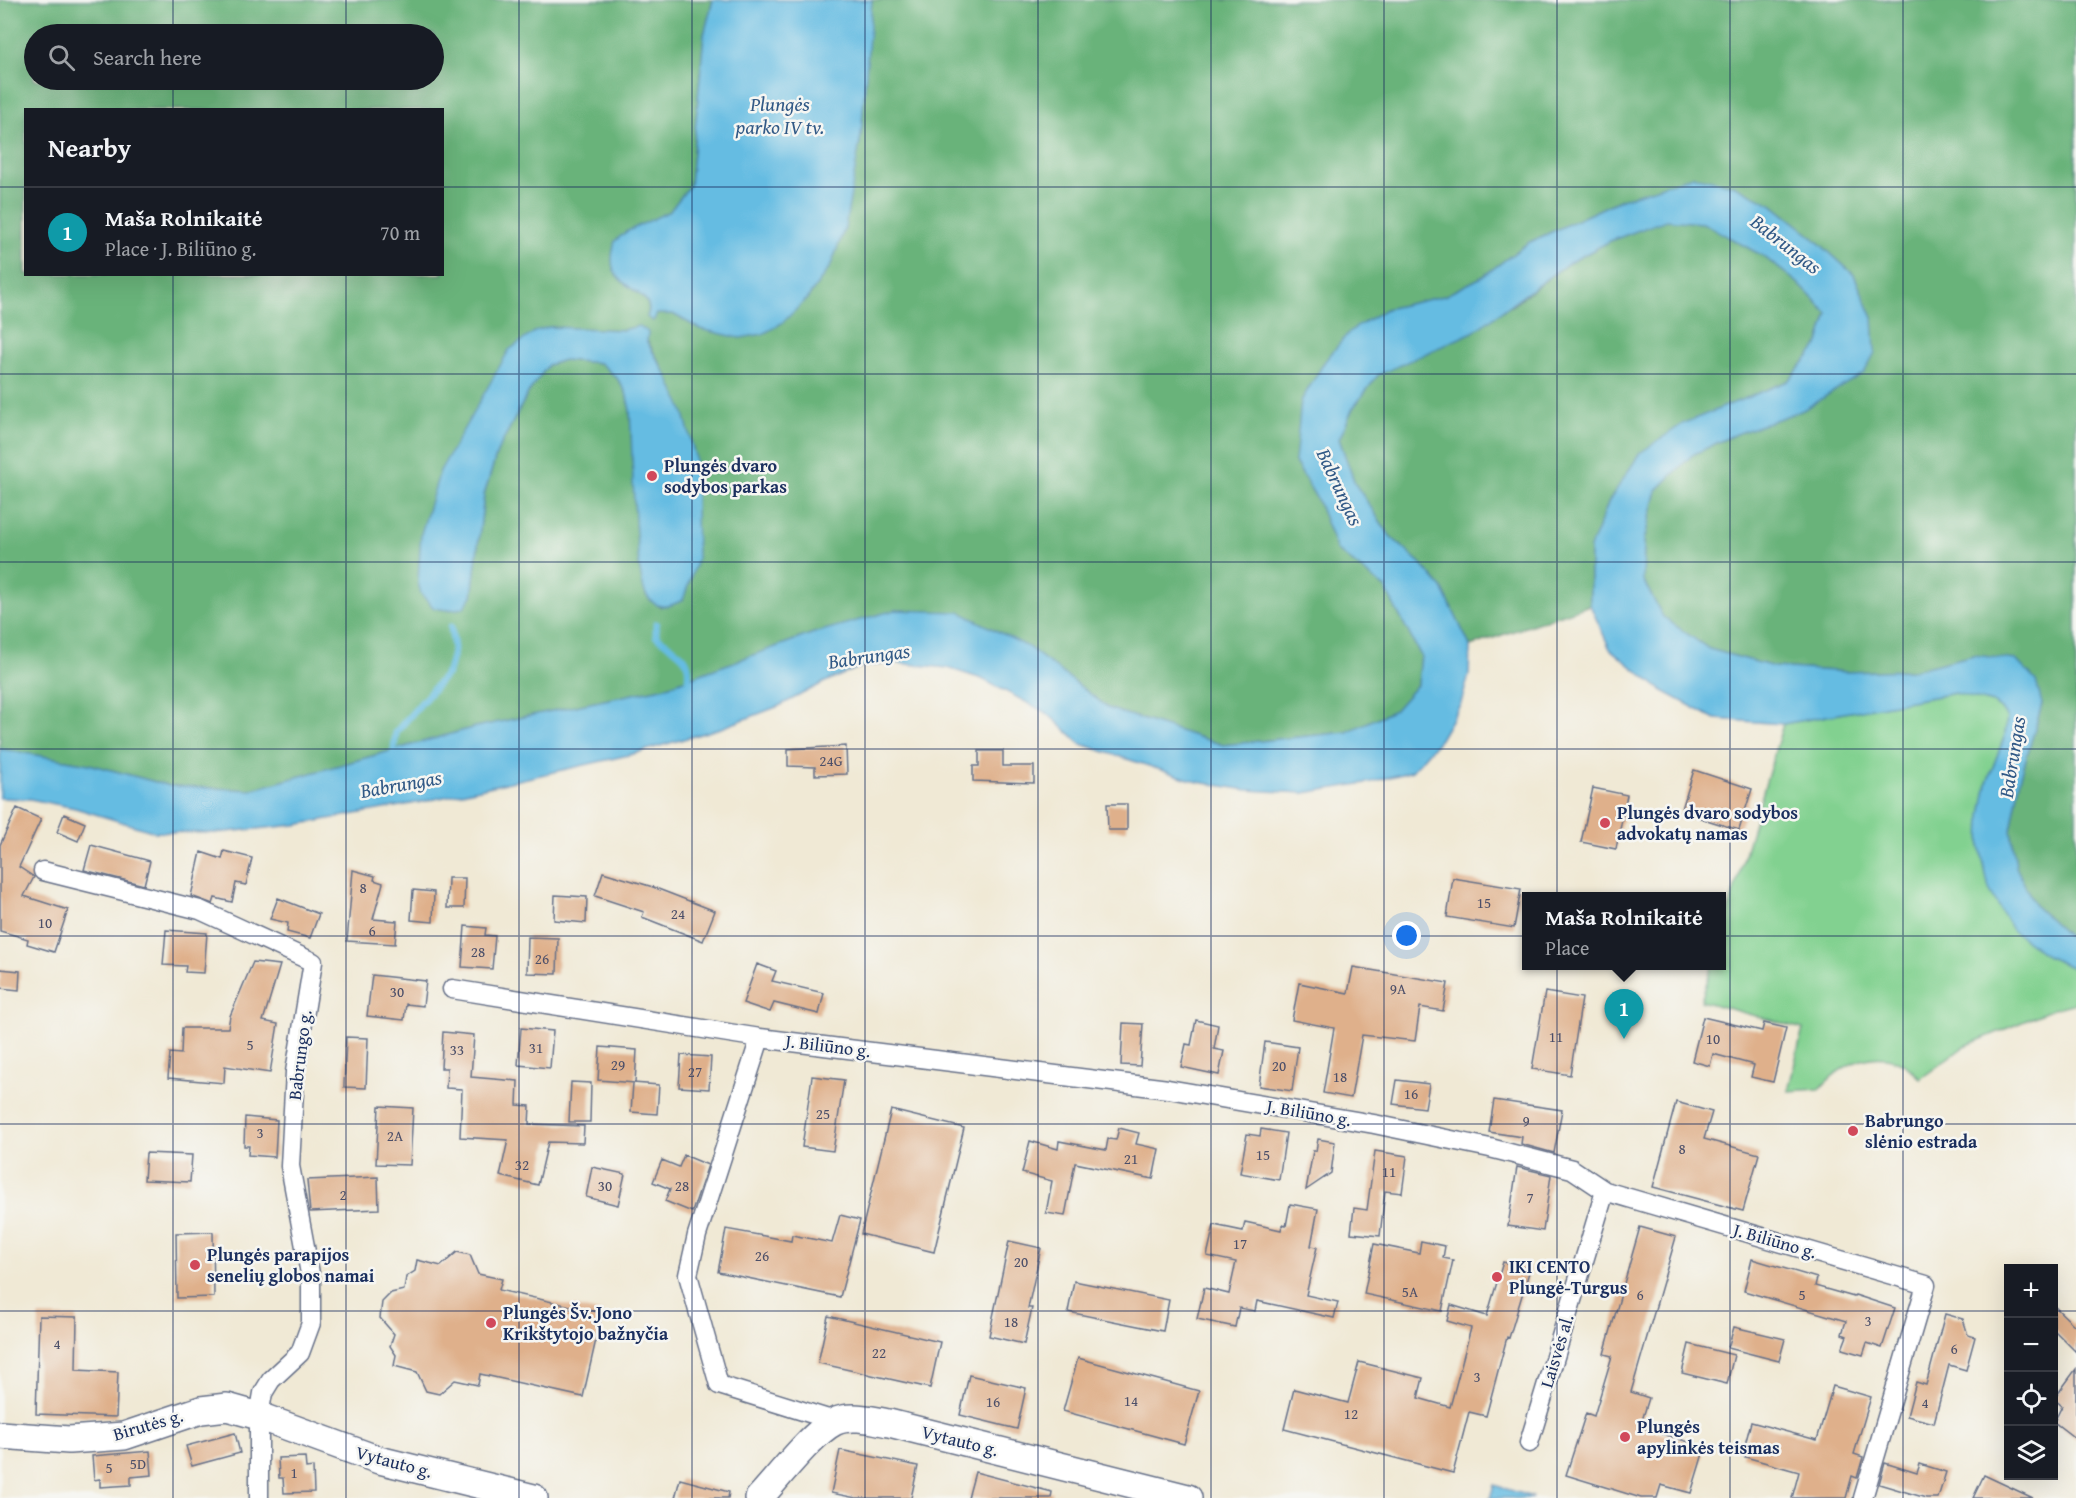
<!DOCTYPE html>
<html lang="en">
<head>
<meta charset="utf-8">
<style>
	:root { --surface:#171b24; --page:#20242c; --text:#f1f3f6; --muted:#9ea1a6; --line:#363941; --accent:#0f766e }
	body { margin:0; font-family:"Gentium Book Plus",serif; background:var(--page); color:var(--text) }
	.controls { position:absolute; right:18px; bottom:18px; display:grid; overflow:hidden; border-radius:0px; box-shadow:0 6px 24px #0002 }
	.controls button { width:54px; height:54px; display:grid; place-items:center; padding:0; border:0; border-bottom:2px solid var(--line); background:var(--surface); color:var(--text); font:30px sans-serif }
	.you { position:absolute; left:1407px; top:936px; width:21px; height:21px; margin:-15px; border:4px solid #fff; border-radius:50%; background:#1a73e8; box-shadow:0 0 0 9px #1a73e833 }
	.badge { display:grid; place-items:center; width:39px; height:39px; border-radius:50%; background:var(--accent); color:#fff; font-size:20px; font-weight:700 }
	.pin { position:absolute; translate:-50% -50px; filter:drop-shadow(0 2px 3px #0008) }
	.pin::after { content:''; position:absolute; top:32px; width:21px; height:18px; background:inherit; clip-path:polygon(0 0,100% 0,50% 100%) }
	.popup { position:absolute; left:1522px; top:892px; width:204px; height:78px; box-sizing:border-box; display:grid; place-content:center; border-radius:0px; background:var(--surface); filter:drop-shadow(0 2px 4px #0005); font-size:20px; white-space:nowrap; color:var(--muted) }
	.popup b { font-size:22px; color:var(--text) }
	.popup::after { content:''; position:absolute; left:50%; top:100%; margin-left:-12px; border:12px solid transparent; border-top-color:var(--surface) }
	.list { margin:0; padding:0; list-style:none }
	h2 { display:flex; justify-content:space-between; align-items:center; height:78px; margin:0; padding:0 24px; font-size:26px }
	h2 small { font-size:20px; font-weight:400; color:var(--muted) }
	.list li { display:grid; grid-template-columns:39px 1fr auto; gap:18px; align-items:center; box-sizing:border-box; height:90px; padding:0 24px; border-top:2px solid var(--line) }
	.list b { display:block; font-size:22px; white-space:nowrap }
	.list p { margin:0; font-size:20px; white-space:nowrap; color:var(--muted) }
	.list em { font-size:20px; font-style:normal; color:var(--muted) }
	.icon { flex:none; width:33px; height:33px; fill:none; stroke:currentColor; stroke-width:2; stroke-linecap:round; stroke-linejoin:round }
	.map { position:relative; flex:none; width:2076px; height:1498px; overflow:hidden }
	.search { position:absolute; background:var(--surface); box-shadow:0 6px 24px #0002; left:24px; top:24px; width:420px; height:66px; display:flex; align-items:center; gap:15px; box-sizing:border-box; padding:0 21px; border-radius:33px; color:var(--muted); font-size:22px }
	.panel { position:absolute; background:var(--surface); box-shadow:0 6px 24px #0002; left:24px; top:108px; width:420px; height:168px; border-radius:0px }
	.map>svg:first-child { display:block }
	.green { fill:#82d190; stroke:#4e8077; stroke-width:1.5 }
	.forest { fill:#69b37a; stroke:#42716c; stroke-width:1.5; fill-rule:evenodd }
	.water { fill:#65bce2; stroke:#4076a0; stroke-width:1.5 }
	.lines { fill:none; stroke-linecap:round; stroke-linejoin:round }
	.stream { stroke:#65bce2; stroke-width:7 }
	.building { fill:#dfb08b }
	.minor-casing { stroke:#667088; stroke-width:21 }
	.secondary-casing { stroke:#667088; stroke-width:30 }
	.minor { stroke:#fff; stroke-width:18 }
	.secondary { stroke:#fff; stroke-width:27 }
	.grid { fill:none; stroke:#1b2f5e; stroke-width:1.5; stroke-opacity:0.55 }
	.poi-dot { fill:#d1495b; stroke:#f6f6f2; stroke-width:2 }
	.labels { text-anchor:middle; stroke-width:5; stroke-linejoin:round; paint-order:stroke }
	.number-label { font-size:15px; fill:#4c4f69 }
	.poi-label { font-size:18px; font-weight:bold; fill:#1b2f5e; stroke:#f6f6f2; text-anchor:start }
	.street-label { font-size:18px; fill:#1b2f5e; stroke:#f6f6f2 }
	.water-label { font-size:20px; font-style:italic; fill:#315986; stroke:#f6f6f2 }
</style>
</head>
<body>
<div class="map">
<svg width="2076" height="1498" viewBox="0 0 2076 1498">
	<rect width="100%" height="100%" fill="#f6f6f2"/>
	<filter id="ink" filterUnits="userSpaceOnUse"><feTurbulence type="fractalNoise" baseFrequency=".0167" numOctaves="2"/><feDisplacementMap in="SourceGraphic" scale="12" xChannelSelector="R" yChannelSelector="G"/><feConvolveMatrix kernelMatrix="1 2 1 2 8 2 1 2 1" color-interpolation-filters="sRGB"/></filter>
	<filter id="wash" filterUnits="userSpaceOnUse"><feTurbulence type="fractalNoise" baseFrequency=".008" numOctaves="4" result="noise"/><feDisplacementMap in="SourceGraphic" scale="24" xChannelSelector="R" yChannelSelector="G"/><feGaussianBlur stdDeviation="1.35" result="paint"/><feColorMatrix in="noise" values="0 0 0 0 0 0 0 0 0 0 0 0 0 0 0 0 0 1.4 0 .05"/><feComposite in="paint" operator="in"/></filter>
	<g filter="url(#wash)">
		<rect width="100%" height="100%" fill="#f0e9d5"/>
		<!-- green -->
		<path class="green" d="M 1955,693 L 1993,703 L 2001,709 L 2007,718 L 2005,735 L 1987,783 L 1980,846 L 2048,957 L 2076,969 L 2076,1003 L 2053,1009 L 1965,1046 L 1920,1079 C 1890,1042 1846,1058 1820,1089 L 1788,1091 L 1803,1029 L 1701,1001 L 1712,966 L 1722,966 L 1722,932 L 1783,724 Z"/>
		<!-- forest -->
		<path class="forest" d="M 0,0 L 713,0 L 704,35 L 690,185 L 670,211 L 650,221 L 622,281 C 634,291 655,299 647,317 L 653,321 L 657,314 L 673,314 L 700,329 L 807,299 L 831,265 L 845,227 L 872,0 L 2076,0 L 2076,939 L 2070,938 L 2035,906 L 2016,867 L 2011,830 L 2021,776 L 2042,704 L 1974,655 L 1914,670 L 1848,672 L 1774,667 L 1709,649 L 1663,617 L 1643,580 L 1644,540 L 1657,490 L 1692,455 L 1731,436 L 1873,318 L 1854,275 L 1809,234 L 1771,204 L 1622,199 L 1528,243 L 1482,277 L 1444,296 L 1386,309 L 1295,462 L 1317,499 L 1337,550 L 1385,588 L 1421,656 L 1418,684 L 1395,710 L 1347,732 L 1223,745 L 1110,709 L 1028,647 L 814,633 L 662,688 L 476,727 L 251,790 L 170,786 L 89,764 L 0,749 ZM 34,34 L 434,34 L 434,80 L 34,80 ZM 26,110 L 442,110 L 442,274 L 26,274 ZM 639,326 L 668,377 L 660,607 L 646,595 L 639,565 L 630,410 L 626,392 L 617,378 L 600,363 L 564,360 L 548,365 L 528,393 L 497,452 L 484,495 L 472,596 L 440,471 L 549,327 L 623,330 Z
			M 1666,219 L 1703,223 L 1763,256 L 1798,283 L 1828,314 L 1818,346 L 1788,381 L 1740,401 L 1590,548 L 1590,605 L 1470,646 L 1442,588 L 1421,564 L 1390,536 L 1355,484 L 1339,439 L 1353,408 L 1378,375 L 1513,305 L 1567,264 L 1610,241 Z"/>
		<!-- water -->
		<path class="water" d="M 713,0 L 872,0 L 861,136 L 845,227 L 831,265 L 807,299 L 782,323 L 763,334 L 740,338 L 700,329 L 673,314 L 657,314 L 653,321 L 647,317 C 658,294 621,290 614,270 C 610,261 613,250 615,241 L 626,232 L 670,211 L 690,185 L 704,35 Z
			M 1693,176 L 1733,185 L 1771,204 L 1809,234 L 1854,275 L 1873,318 L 1875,352 L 1864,373 L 1803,410 L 1731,436 L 1692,455 L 1657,490 L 1644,540 L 1643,580 L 1663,617 L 1709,649 L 1774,667 L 1848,672 L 1914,670 L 1974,655 L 2016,660 L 2036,681 L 2042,704 L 2021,776 L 2011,830 L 2016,867 L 2035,906 L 2070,938 L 2076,939 L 2076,969 L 2048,957 L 2012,930 L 1989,889 L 1980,846 L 1981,815 L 1987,783 L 2005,735 L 2007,718 L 2001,709 L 1993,703 L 1955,693 L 1783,724 L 1715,719 L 1661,690 L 1610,649 L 1590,605 L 1590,548 L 1609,501 L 1640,453 L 1684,423 L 1788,381 L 1818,346 L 1828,314 L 1798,283 L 1763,256 L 1703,223 L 1666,220 L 1610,241 L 1567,264 L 1473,332 L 1378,375 L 1353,408 L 1339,439 L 1355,484 L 1390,536 L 1421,564 L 1442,588 L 1470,646 L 1469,675 L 1461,703 L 1440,739 L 1412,771 L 1372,782 L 1304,793 L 1247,790 L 1198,782 L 1081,744 L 1047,713 L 982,679 L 948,668 L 897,663 L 863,666 L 825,682 L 779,706 L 724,727 L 633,754 L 422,802 L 295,825 L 216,833 L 155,832 L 75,808 L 30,799 L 0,798 L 0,749 L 89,764 L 170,786 L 251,790 L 476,727 L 662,688 L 814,633 L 895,610 L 960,612 L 1028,647 L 1110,709 L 1223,745 L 1347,732 L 1395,710 L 1418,684 L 1421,656 L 1385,588 L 1337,550 L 1317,499 L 1295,462 L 1301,401 L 1325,361 L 1350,331 L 1386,309 L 1444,296 L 1482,277 L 1528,243 L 1622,199 Z
			M 639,326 L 648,332 L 647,342 L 668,377 L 684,413 L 695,456 L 697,560 L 683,600 C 669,607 657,611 647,596 C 634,578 632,441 630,410 L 626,392 L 617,378 L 600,363 L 564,360 L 548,365 L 528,393 L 497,452 L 484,495 L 472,596 L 463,608 L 447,610 L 434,608 L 421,594 L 418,582 L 421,534 L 440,471 L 509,350 L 536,331 L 549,327 L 623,330 Z
			M 1494,1485 L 1532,1497 L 1532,1498 L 1490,1498 Z"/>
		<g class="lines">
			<!-- stream -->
			<path class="stream" d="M 656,624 L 656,636 C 678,653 694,655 687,686
				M 393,757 L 396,732 L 448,672 L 454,649 L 451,627"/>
		</g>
		<g id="blocks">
			<!-- building -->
			<path class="building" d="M 846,746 L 847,774 L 815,775 L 815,767 L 788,766 L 788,749 Z
				M 979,751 L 1003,751 L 1003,766 L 1034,766 L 1034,783 L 973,781 L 973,766 L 979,766 Z
				M 1694,770 L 1752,789 L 1739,830 L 1681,812 Z
				M 1593,788 L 1627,795 L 1616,849 L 1581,842 Z
				M 1107,804 L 1127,804 L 1127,830 L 1108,830 Z
				M 17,808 L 41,819 L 19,867 L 34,877 L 24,896 L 68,910 L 54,952 L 27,944 L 28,939 L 0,931 L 0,845 Z
				M 64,814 L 85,823 L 78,841 L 57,832 Z
				M 91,845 L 150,861 L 144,885 L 84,870 Z
				M 224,851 L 252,858 L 246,885 L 236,883 L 232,902 L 215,898 L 213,904 L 191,896 L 201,852 L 222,859 Z
				M 353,870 L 375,876 L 374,880 L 383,883 L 373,919 L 397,921 L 395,944 L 347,941 Z
				M 603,872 L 653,887 L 715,911 L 703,941 L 642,917 L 644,912 L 595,896 Z
				M 448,878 L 465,878 L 464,908 L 447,908 Z
				M 1453,878 L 1521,889 L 1514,928 L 1447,917 Z
				M 413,890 L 434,892 L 433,922 L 411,920 Z
				M 555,895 L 587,897 L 586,923 L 554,920 Z
				M 278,898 L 319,914 L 310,938 L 287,932 L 288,923 L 270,919 Z
				M 465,926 L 486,928 L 485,935 L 495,936 L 492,969 L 462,967 Z
				M 166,930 L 207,933 L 204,973 L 185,972 L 186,966 L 163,965 Z
				M 528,937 L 558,938 L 557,974 L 527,973 Z
				M 253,962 L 280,965 L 263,1021 L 278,1024 L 270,1073 L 225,1066 L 224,1083 L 168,1078 L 170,1053 L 181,1054 L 182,1028 L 228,1028 L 230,1016 Z
				M 757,964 L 776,971 L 772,981 L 824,993 L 819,1014 L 774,1003 L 770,1012 L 743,1003 Z
				M 1353,967 L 1448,983 L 1443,1011 L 1420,1007 L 1415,1041 L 1362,1035 L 1351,1098 L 1323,1093 L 1334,1028 L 1292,1020 L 1299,983 L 1348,993 Z
				M 0,969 L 20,971 L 19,990 L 0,988 Z
				M 372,975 L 426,981 L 423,1006 L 406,1004 L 404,1020 L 367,1016 Z
				M 1545,992 L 1582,998 L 1570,1075 L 1532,1069 Z
				M 1703,1017 L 1762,1031 L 1764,1023 L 1786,1028 L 1773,1082 L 1751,1077 L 1754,1065 L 1713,1054 L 1710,1066 L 1692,1061 Z
				M 1196,1020 L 1218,1025 L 1214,1049 L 1224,1051 L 1219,1075 L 1181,1067 L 1186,1044 L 1191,1045 Z
				M 1123,1023 L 1143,1024 L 1140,1066 L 1121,1065 Z
				M 521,1028 L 553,1031 L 550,1068 L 518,1065 Z
				M 443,1032 L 474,1035 L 471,1077 L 518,1081 L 517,1105 L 530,1106 L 529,1124 L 584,1126 L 583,1143 L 548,1142 L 538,1185 L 500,1176 L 508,1140 L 460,1137 L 462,1089 L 446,1088 L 447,1068 L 441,1068 Z
				M 346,1037 L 368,1038 L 366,1088 L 344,1087 Z
				M 1265,1042 L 1298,1047 L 1292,1091 L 1259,1086 Z
				M 600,1047 L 637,1050 L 635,1083 L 598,1080 Z
				M 681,1055 L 711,1057 L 709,1089 L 679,1087 Z
				M 812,1076 L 844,1080 L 833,1151 L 802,1147 Z
				M 1397,1080 L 1429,1084 L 1425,1108 L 1393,1104 Z
				M 571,1082 L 591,1083 L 590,1122 L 569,1122 Z
				M 633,1083 L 659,1085 L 657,1114 L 631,1112 Z
				M 1494,1100 L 1562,1110 L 1554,1153 L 1521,1144 L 1522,1137 L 1489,1132 Z
				M 1676,1102 L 1712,1112 L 1704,1139 L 1759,1154 L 1743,1211 L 1653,1187 Z
				M 379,1106 L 413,1108 L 410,1165 L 376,1164 Z
				M 891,1110 L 964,1128 L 934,1252 L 861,1234 Z
				M 245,1117 L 277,1120 L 275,1157 L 248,1155 L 249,1146 L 244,1146 Z
				M 1119,1128 L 1139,1133 L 1136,1144 L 1159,1149 L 1153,1179 L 1075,1163 L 1065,1216 L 1046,1213 L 1052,1181 L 1022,1173 L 1030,1141 L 1058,1149 L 1059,1141 L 1106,1150 L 1108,1139 L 1116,1140 Z
				M 1261,1129 L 1286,1133 L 1279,1180 L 1240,1173 L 1247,1134 L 1260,1136 Z
				M 1318,1139 L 1335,1142 L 1331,1173 L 1306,1190 L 1313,1151 L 1316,1151 Z
				M 1375,1151 L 1407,1156 L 1402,1193 L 1385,1191 L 1380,1236 L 1351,1233 L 1354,1208 L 1367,1210 Z
				M 146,1153 L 192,1155 L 190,1182 L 144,1180 Z
				M 684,1155 L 708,1165 L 692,1212 L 665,1201 L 670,1189 L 653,1182 L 662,1160 L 679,1167 Z
				M 592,1167 L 625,1174 L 618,1205 L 586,1197 Z
				M 1517,1167 L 1551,1175 L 1543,1231 L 1508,1226 Z
				M 378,1177 L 379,1209 L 310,1212 L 307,1180 Z
				M 1290,1204 L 1318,1209 L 1311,1246 L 1317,1247 L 1306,1295 L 1338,1302 L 1334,1318 L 1257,1301 L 1255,1311 L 1239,1308 L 1235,1327 L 1197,1319 L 1204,1288 L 1229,1294 L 1236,1262 L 1207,1256 L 1214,1225 L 1243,1231 L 1245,1222 L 1281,1230 L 1282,1225 L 1286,1226 Z
				M 840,1215 L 860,1220 L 840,1297 L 718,1272 L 726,1229 L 791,1241 L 792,1235 L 832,1243 Z
				M 1640,1227 L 1676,1237 L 1631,1392 L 1649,1398 L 1640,1427 L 1705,1447 L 1691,1493 L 1661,1485 L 1657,1498 L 1641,1498 L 1566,1475 L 1586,1413 L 1594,1416 L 1612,1356 L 1604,1354 Z
				M 213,1232 L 214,1297 L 177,1298 L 176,1233 Z
				M 1009,1241 L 1041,1248 L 1028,1308 L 1032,1308 L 1024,1344 L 989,1336 Z
				M 1421,1241 L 1445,1246 L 1443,1258 L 1453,1260 L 1442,1311 L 1364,1294 L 1374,1244 L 1419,1253 Z
				M 457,1252 L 470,1255 L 478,1274 L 502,1279 L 499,1290 L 602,1313 L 583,1397 L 480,1374 L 478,1385 L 455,1380 L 439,1394 L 426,1391 L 417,1372 L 394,1366 L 396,1355 L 390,1346 L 394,1334 L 380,1318 L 382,1302 L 391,1293 L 404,1290 L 406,1277 L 415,1271 L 417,1260 L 441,1266 Z
				M 1752,1259 L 1817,1278 L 1815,1286 L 1854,1297 L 1855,1295 L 1895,1308 L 1882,1348 L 1867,1343 L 1863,1355 L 1842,1349 L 1847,1336 L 1842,1334 L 1846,1321 L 1744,1291 Z
				M 1503,1262 L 1530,1269 L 1509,1338 L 1507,1337 L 1486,1416 L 1469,1412 L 1453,1473 L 1284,1429 L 1294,1389 L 1348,1403 L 1359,1362 L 1423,1378 L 1418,1398 L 1450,1407 L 1471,1328 L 1447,1321 L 1451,1305 L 1487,1316 Z
				M 1074,1281 L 1169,1300 L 1163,1331 L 1068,1312 Z
				M 2054,1306 L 2076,1327 L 2076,1352 L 2054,1330 Z
				M 1945,1314 L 1963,1319 L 1968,1335 L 1975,1337 L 1966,1370 L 1949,1365 L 1934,1423 L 1907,1416 L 1916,1382 L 1926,1385 Z
				M 39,1316 L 77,1317 L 76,1370 L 118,1372 L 116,1417 L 36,1414 Z
				M 828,1316 L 940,1342 L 930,1388 L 818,1363 Z
				M 1734,1327 L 1785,1339 L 1779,1361 L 1728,1348 Z
				M 1689,1344 L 1734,1355 L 1727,1384 L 1682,1373 Z
				M 1078,1358 L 1199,1391 L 1184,1444 L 1063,1411 Z
				M 2076,1369 L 2076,1439 L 2054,1422 L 2062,1406 L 2054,1399 Z
				M 969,1375 L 1026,1388 L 1017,1429 L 960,1415 Z
				M 1833,1386 L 1871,1397 L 1854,1454 L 1863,1457 L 1857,1478 L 1852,1476 L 1846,1498 L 1792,1498 L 1799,1472 L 1742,1456 L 1751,1422 L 1817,1440 Z
				M 235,1433 L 240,1453 L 192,1466 L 186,1446 Z
				M 840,1450 L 918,1466 L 911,1498 L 856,1498 L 831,1493 Z
				M 150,1451 L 152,1475 L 131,1477 L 131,1485 L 100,1487 L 100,1479 L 94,1480 L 92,1456 Z
				M 305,1457 L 306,1468 L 313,1467 L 314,1492 L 284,1493 L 283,1478 L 279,1478 L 278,1458 Z
				M 1885,1463 L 1917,1473 L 1920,1464 L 1946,1472 L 1938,1498 L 1926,1498 L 1879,1484 Z
				M 975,1472 L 1052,1492 L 1051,1498 L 968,1498 Z
				M 1984,1475 L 2033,1498 L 1973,1498 Z
				M 680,1479 L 729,1492 L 728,1498 L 675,1498 Z"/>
		</g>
	</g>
	<g filter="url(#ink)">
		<use href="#blocks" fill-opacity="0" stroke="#667088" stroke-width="1.5"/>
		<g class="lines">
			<defs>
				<path id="minor" d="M 43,871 L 200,910 L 313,962 L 295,1072 L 290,1166 L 311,1279 L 311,1323 L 300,1353 L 271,1380 L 263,1393 L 259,1416 L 259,1498
					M 452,989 L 760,1038 L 1168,1089 L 1374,1124 L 1490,1148 L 1572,1169 L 1605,1191 L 1926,1285 L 1863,1498
					M 760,1038 L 697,1235 L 688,1275 L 719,1385 L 835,1421
					M 1529,1443 L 1605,1191"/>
				<path id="secondary" d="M 0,1435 L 69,1440 L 124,1436 L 201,1410 L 227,1407 L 259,1416 L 379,1460 L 534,1498
					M 759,1498 C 777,1479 812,1433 834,1422 C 850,1414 873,1420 889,1423 L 1188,1498"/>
			</defs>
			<!-- minor casing -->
			<use href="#minor" class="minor-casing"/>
			<!-- secondary casing -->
			<use href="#secondary" class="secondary-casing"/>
			<!-- minor -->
			<use href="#minor" class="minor"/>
			<!-- secondary -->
			<use href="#secondary" class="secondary"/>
		</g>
	</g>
	<!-- grid -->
	<path class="grid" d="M 173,0 L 173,34M 346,0 L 346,34M 519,0 L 519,1498M 692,0 L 692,1498M 865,0 L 865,1498M 1038,0 L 1038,1498M 1211,0 L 1211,1498M 1384,0 L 1384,1498M 1557,0 L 1557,1498M 1730,0 L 1730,1498M 1903,0 L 1903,1498M 173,80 L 173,110M 346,80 L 346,110M 0,187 L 26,187M 442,187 L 2076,187M 173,274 L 173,1498M 346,274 L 346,1498M 0,374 L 2076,374M 0,562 L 2076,562M 0,749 L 2076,749M 0,936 L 2076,936M 0,1124 L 2076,1124M 0,1311 L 2008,1311M 2054,1311 L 2076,1311"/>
	<!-- markers -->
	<g class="poi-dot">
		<circle cx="652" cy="476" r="6"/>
		<circle cx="1605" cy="823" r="6"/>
		<circle cx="1853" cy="1131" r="6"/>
		<circle cx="195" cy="1265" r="6"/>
		<circle cx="1497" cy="1277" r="6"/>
		<circle cx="491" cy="1323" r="6"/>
		<circle cx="1625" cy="1437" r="6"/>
	</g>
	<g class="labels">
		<!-- number labels -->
		<g class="number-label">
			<text x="831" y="766">24G</text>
			<text x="363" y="893">8</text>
			<text x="1484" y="908">15</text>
			<text x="678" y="919">24</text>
			<text x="45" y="928">10</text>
			<text x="372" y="936">6</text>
			<text x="478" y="957">28</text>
			<text x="542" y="964">26</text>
			<text x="1398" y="994">9A</text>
			<text x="397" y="997">30</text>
			<text x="1556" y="1042">11</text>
			<text x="1713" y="1044">10</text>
			<text x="250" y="1050">5</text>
			<text x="536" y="1053">31</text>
			<text x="457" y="1055">33</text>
			<text x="618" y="1070">29</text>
			<text x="1279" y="1071">20</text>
			<text x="695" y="1077">27</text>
			<text x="1340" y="1082">18</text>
			<text x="1411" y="1099">16</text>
			<text x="823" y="1119">25</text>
			<text x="1526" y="1126">9</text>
			<text x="260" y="1138">3</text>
			<text x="395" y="1141">2A</text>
			<text x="1682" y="1154">8</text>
			<text x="1263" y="1160">15</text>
			<text x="1131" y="1164">21</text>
			<text x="522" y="1170">32</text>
			<text x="1389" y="1177">11</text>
			<text x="605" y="1191">30</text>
			<text x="682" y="1191">28</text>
			<text x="343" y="1200">2</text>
			<text x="1530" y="1203">7</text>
			<text x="1240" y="1249">17</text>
			<text x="762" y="1261">26</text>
			<text x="1021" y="1267">20</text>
			<text x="1410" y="1297">5A</text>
			<text x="1640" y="1300">6</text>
			<text x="1802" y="1300">5</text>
			<text x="1868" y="1326">3</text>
			<text x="1011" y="1327">18</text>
			<text x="57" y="1349">4</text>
			<text x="1954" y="1354">6</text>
			<text x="879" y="1358">22</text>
			<text x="1477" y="1382">3</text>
			<text x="1131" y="1406">14</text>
			<text x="993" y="1407">16</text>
			<text x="1925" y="1408">4</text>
			<text x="1351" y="1419">12</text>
			<text x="138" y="1469">5D</text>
			<text x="109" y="1473">5</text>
			<text x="294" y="1478">1</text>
		</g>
		<!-- poi labels -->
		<g class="poi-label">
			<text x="664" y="472">Plungės dvaro<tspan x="664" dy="21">sodybos parkas</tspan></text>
			<text x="1617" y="819">Plungės dvaro sodybos<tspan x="1617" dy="21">advokatų namas</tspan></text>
			<text x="1865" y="1127">Babrungo<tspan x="1865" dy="21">slėnio estrada</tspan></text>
			<text x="207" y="1261">Plungės parapijos<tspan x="207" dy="21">senelių globos namai</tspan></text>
			<text x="1509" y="1273">IKI CENTO<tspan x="1509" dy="21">Plungė-Turgus</tspan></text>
			<text x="503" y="1319">Plungės Šv. Jono<tspan x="503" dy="21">Krikštytojo bažnyčia</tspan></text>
			<text x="1637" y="1433">Plungės<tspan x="1637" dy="21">apylinkės teismas</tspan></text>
		</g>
		<!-- street labels -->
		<g class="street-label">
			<text transform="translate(828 1046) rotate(7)" y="6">J. Biliūno g.</text>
			<text transform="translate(300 1055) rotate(-83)" y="6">Babrungo g.</text>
			<text transform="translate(1309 1113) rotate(10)" y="6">J. Biliūno g.</text>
			<text transform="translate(1775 1241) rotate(16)" y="6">J. Biliūno g.</text>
			<text transform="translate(1557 1351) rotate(-73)" y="6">Laisvės al.</text>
			<text transform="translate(148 1425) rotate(-16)" y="6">Birutės g.</text>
			<text transform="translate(960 1441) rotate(14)" y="6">Vytauto g.</text>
			<text transform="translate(394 1462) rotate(15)" y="6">Vytauto g.</text>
		</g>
		<!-- water labels -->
		<g class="water-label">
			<text x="780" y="111">Plungės<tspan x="780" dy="23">parko IV tv.</tspan></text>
			<text transform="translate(1786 244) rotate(38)" y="7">Babrungas</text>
			<text transform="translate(1340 487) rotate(65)" y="7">Babrungas</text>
			<text transform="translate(869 656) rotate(-8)" y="7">Babrungas</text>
			<text transform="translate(2012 757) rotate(-81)" y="7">Babrungas</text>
			<text transform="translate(401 784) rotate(-10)" y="7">Babrungas</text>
		</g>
	</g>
</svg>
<div class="controls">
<button>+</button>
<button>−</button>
<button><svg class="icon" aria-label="locate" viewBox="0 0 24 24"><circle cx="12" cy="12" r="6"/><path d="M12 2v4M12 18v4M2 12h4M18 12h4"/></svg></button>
<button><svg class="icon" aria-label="layers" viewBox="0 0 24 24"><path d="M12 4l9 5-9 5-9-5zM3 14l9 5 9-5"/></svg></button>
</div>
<div class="you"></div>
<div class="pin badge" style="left:1624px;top:1039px;background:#0f9aa8">1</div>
<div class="popup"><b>Maša Rolnikaitė</b>Place</div>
<div class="search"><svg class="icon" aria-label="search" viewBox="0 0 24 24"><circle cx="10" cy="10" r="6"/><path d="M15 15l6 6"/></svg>Search here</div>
<section class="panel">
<h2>Nearby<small></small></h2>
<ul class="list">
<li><span class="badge" style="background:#0f9aa8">1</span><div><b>Maša Rolnikaitė</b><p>Place · J. Biliūno g.</p></div><em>70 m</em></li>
</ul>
</section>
</div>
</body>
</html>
